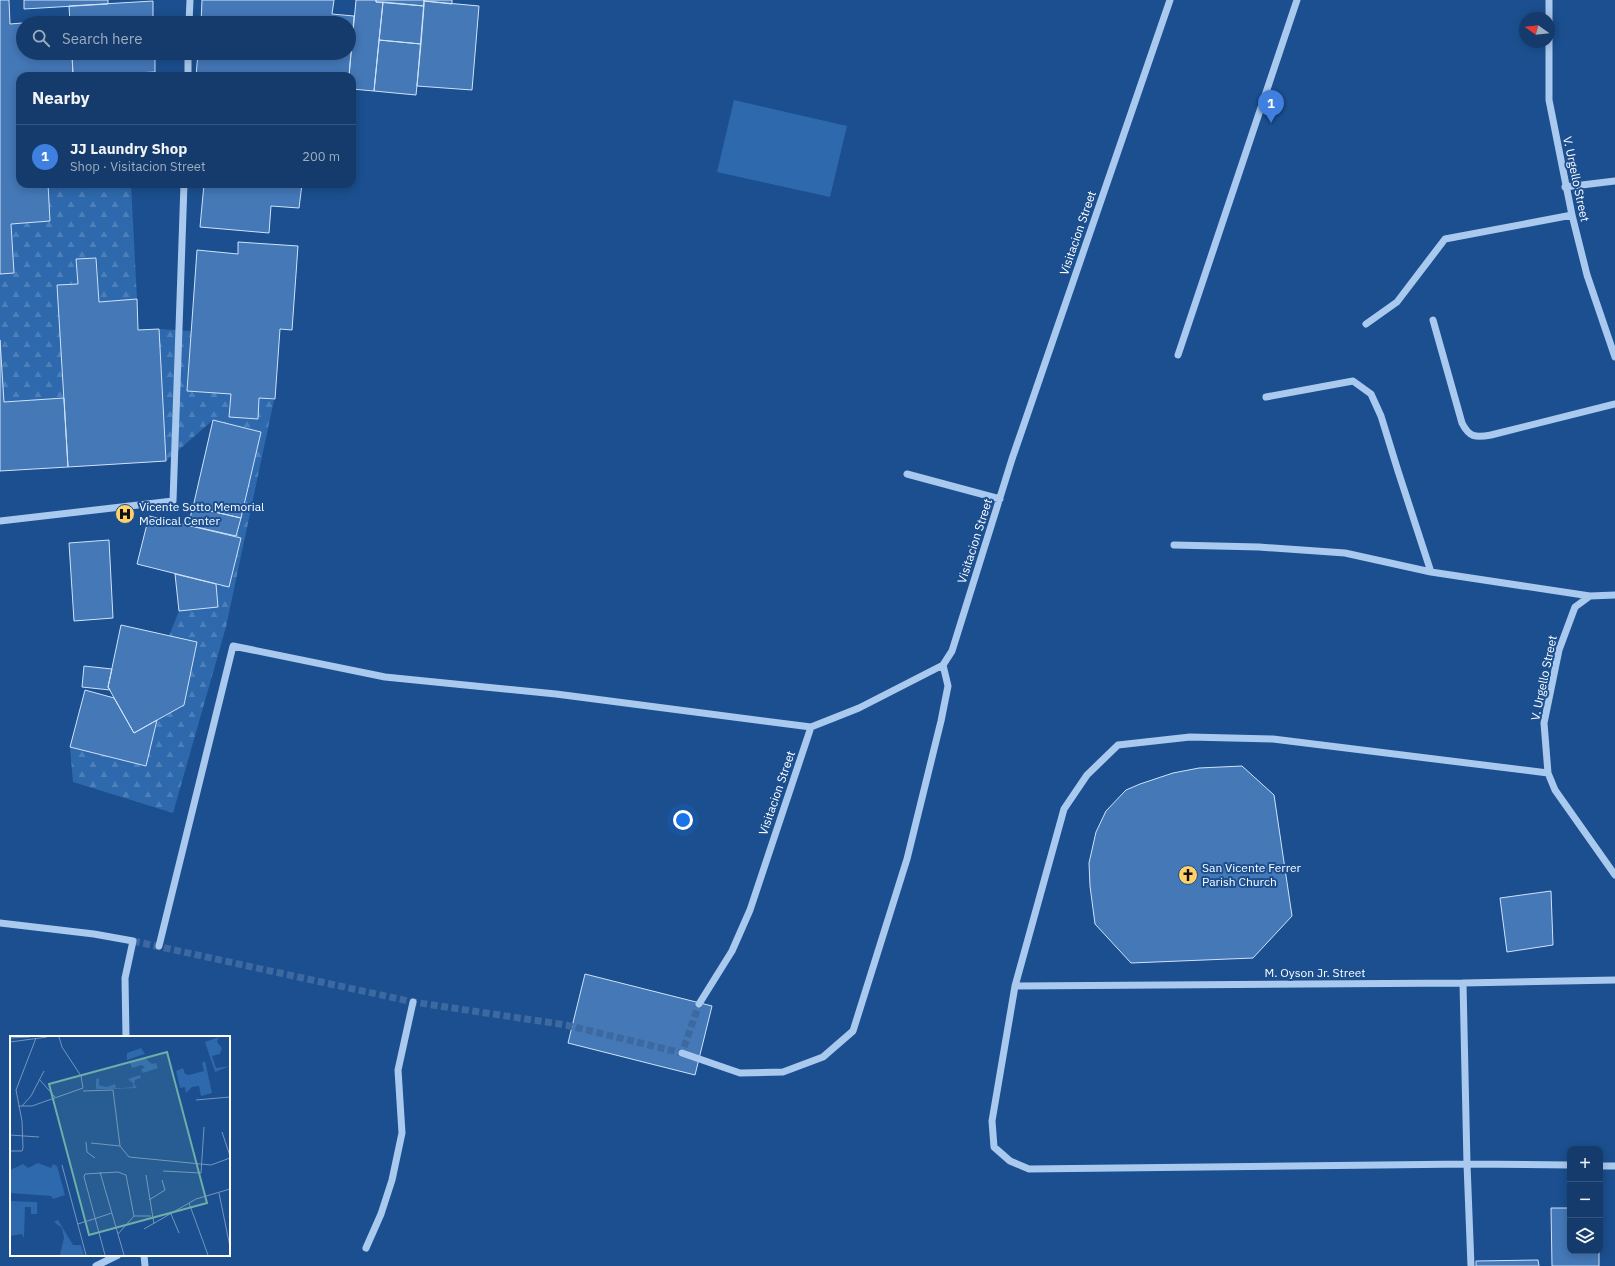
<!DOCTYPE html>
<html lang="en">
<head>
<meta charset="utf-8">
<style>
	:root { --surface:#143b6b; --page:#1d4271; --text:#f1f3f6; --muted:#9dadc1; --line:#33557e; --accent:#d6ab8b }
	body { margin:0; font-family:"IBM Plex Sans",sans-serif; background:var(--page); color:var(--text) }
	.controls { position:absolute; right:12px; bottom:12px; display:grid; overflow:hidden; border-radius:8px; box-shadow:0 2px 10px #0003 }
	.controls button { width:36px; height:36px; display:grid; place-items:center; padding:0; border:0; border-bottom:1px solid var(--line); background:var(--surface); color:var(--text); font:20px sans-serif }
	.compass { position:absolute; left:1519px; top:12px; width:36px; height:36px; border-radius:50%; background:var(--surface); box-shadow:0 2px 10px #0003; rotate:285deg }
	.you { position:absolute; left:683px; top:820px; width:14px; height:14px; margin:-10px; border:3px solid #fff; border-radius:50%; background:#1a73e8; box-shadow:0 0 0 6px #1a73e833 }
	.badge { display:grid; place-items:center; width:26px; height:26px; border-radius:50%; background:var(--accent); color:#fff; font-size:13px; font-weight:700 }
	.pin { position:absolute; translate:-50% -33px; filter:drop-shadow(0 1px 2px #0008) }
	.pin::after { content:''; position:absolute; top:21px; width:14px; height:12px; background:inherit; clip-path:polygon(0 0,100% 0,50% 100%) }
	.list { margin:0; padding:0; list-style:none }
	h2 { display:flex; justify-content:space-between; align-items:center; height:52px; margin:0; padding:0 16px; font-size:17px }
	h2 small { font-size:13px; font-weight:400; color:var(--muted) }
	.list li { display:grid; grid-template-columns:26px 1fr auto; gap:12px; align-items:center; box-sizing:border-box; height:64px; padding:0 16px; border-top:1px solid var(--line) }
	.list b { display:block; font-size:15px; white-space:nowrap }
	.list p { margin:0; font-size:13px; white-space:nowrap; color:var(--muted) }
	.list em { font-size:13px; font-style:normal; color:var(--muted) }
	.icon { flex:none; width:22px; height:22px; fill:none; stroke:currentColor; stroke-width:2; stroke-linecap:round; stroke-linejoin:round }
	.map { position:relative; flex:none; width:1615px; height:1266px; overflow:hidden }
	.search { position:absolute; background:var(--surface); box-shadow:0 2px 10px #0003; left:16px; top:16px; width:340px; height:44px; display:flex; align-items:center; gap:10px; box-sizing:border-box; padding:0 14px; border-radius:22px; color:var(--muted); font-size:15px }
	.panel { position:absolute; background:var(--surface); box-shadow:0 2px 10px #0003; left:16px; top:72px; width:340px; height:116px; border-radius:12px }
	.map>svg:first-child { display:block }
	.forest { fill:url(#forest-firs) }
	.garden { fill:#2e69ad }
	.building { fill:#4478b7; stroke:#cfe3fa }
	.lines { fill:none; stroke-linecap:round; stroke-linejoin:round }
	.minor-tunnel { stroke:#3d69a0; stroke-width:7; stroke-dasharray:7 3.5; stroke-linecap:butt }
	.minor { stroke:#a9c9ee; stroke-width:7 }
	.labels { text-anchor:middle; stroke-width:4; stroke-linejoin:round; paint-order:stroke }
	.street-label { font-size:12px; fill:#fff; stroke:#1b4f8f }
	.poi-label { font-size:12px; fill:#fff; stroke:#1b4f8f; text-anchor:start }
	.inset-road { fill:none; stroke:#7695bc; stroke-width:1 }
	.view { fill:#6fada8; fill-opacity:0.15; stroke:#6fada8; stroke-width:2 }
	.inset-edge { fill:none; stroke:#fff; stroke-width:2 }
</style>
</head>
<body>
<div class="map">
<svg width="1615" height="1266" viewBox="0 0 1615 1266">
	<defs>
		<pattern id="forest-firs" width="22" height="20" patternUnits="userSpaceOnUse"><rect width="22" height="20" fill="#2e69ad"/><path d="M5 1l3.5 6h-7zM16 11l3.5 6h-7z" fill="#4d80b9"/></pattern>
	</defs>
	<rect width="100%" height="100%" fill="#1b4f8f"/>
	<!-- forest -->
	<path class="forest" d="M 48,184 L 131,184 L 137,299 L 99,302 L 97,258 L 76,260 L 78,284 L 58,285 L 64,398 L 4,402 L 0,340 L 0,274 L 14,273 L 11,224 L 50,221 Z
		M 159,329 L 191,331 L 187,391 L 231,394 L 229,417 L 257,419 L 259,398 L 274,400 L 226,627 L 173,813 L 73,782 L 70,747 L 146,766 L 157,720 L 184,705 L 197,642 L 169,636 L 179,611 L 218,607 L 216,584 L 229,586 L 241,538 L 236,536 L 261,432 L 213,420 L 166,461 Z"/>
	<!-- garden -->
	<path class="garden" d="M 734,100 L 847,126 L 830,197 L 717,172 Z"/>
	<!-- building -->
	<path class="building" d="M 0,0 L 9,0 L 10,24 L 47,21 L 47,23 L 23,23 L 23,53 L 72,53 L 73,76 L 20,76 L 20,184 L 48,184 L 50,221 L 11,224 L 14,273 L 0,274 Z
		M 24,0 L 108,0 L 108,4 L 24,9 Z
		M 202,0 L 334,0 L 332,14 L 354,16 L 349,76 L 196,76 L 198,53 L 349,53 L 349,23 L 201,23 Z
		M 356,0 L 376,0 L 376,2 L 383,2 L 374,91 L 352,89 L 352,76 L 349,76 Z
		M 376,0 L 424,0 L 424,6 L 376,2 Z
		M 424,0 L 452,0 L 452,4 L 424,1 Z
		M 153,1 L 153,23 L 70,23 L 69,6 Z
		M 424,1 L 479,6 L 472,90 L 417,86 Z
		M 383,2 L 424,6 L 421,44 L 379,40 Z
		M 379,40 L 421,44 L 416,95 L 374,91 Z
		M 72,53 L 155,53 L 155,72 L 73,76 Z
		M 204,184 L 302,184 L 299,208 L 271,206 L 269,233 L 200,227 Z
		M 238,242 L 298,246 L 292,330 L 280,329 L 275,399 L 259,398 L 258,419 L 229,417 L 231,394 L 187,391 L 197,250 L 238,254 Z
		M 96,258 L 99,302 L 137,299 L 138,330 L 159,329 L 166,461 L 68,467 L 57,285 L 78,284 L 76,259 Z
		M 0,340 L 4,402 L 64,398 L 68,467 L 0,471 Z
		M 213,420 L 261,432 L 241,518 L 193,507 Z
		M 193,507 L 241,518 L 236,536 L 188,525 Z
		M 149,516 L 241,538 L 229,587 L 137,564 Z
		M 109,540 L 113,618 L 74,621 L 69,543 Z
		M 175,574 L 216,584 L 218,607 L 179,611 Z
		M 121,625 L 197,642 L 184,705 L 134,733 L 108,687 Z
		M 84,666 L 112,669 L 108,687 L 110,690 L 82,687 Z
		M 85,690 L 114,698 L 134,733 L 157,720 L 146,766 L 70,747 Z
		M 1242,766 L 1274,795 L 1292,916 L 1253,958 L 1131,963 L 1095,924 L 1090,886 L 1089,863 L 1096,832 L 1106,811 L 1126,790 L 1140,784 L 1173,773 L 1199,768 Z
		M 1551,891 L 1553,945 L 1507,952 L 1500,898 Z
		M 585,974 L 712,1006 L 695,1075 L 568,1043 Z
		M 1551,1208 L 1570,1208 L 1570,1251 L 1599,1251 L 1599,1266 L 1552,1266 Z
		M 1538,1260 L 1539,1266 L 1476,1266 L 1476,1261 Z"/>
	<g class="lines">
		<!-- minor-tunnel -->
		<path class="minor-tunnel" d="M 133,941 L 413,1002 L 566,1025 L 682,1053 L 699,1004"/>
		<!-- minor -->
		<path class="minor" d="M 1549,0 L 1549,100 L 1572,215 L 1587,275 L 1615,357
			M 189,23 L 190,0
			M 188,76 L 188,53
			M 1565,187 L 1615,181
			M 1433,320 L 1462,423 C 1469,437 1475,438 1491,435 L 1615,404
			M 1366,324 L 1397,302 L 1445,239 L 1572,215
			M 1178,355 L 1297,0
			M 1266,397 L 1353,381 L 1371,394 L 1381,416 L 1398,471 L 1431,572
			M 907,474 L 1000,499
			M 0,521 L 173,501 L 184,184
			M 1174,545 L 1259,547 L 1345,553 L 1431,572 L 1590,596
			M 1615,595 L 1590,596 L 1575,607 L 1559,650 L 1544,723 L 1548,773 L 1555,790 L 1615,875
			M 1548,773 L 1273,739 L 1190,737 L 1118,745 L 1087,775 L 1064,809 L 1015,986 L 992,1121 L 994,1147 L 1010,1161 L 1029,1169 L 1467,1164 L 1570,1165
			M 0,923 L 94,934 L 133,941 L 125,978 L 126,1037
			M 159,946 L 233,646 L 385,677 L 556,694 L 811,727 L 859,708 L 943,665 L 952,651 L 1012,459 L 1170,0
			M 1463,983 L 1467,1164 L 1471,1266
			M 1015,986 L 1463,983 L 1615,980
			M 699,1004 L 732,951 L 750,910 L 811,727
			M 682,1053 L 740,1073 L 783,1072 L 823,1057 L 853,1031 L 907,859 L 941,721 L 948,686 L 943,665
			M 1600,1166 L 1615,1166
			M 366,1248 L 381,1214 L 392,1180 L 402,1133 L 398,1070 L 413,1002
			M 144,1255 L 145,1266
			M 96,1266 L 118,1255"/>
	</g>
	<!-- icons -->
	<defs>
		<symbol id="hospital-disc" viewBox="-11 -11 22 22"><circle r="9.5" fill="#ffd166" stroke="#1b4f8f"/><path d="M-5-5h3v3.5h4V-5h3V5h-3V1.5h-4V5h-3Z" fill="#111"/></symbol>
		<symbol id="church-disc" viewBox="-11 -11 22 22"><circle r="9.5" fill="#ffd166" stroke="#1b4f8f"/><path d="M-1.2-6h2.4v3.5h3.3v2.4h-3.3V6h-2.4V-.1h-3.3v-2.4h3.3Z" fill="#111"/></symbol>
	</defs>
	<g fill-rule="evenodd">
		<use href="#hospital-disc" x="114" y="503" width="22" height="22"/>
		<use href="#church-disc" x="1177" y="864" width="22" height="22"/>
	</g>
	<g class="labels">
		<!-- street labels -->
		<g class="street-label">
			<text transform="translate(1576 179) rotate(78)" y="4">V. Urgello Street</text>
			<text transform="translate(1078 233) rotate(-71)" y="4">Visitacion Street</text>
			<text transform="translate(975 541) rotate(-72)" y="4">Visitacion Street</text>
			<text transform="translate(1544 678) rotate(-78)" y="4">V. Urgello Street</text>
			<text transform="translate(777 793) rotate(-71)" y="4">Visitacion Street</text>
			<text x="1315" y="977">M. Oyson Jr. Street</text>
		</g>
		<!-- poi labels -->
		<g class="poi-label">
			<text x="139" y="511">Vicente Sotto Memorial<tspan x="139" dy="14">Medical Center</tspan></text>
			<text x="1202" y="872">San Vicente Ferrer<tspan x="1202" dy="14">Parish Church</tspan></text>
		</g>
	</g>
	<!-- overview -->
	<g transform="translate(10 1036)">
		<rect width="220" height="220" fill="#1b4f8f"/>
		<path d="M 0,165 L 27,166 L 27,178 L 21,178 L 21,171 L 15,171 L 14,202 L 12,198 L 0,200 Z" fill="#2e69ad"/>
		<path d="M 209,1 L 207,6 L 212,12 L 210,18 L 202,20 L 206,32 L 220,30 L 205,36 L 195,6 ZM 131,23 L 136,23 L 142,28 L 146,27 L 148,32 L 133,37 L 131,33 L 135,32 L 132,29 L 122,32 L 120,27 ZM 195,25 L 202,57 L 191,60 L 189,50 L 182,51 L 176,57 L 175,51 L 170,52 L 166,35 L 173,32 L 175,38 L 179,39 L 194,35 L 192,27 ZM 130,39 L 131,42 L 125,44 L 124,48 L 127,52 L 104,53 L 86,53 L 86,43 L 89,42 L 89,49 L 96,51 L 105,48 L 106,52 L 113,52 L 123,51 L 123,47 L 118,43 ZM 28,127 L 41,132 L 43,128 L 47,130 L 55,159 L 43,163 L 41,160 L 0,157 L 0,134 L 13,128 L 18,132 ZM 48,184 L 63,209 L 71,209 L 74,219 L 50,219 L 54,202 L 52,192 L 44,186 Z" fill="#2e69ad"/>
		<path d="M 131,12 L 135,18 L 117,24 L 117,17 Z" fill="#2e69ad"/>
		<path d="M 0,165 L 8,169 L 12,177 L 10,193 L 0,200 L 8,191 L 9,175 Z" fill="#2e69ad"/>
		<path class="inset-road" d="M 0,2 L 20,1M 0,6 L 37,1M 29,43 L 45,61M 73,55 L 103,54 L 110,110 L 119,121 L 201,129 L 220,122M 186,64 L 220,61M 8,70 L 22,70 L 73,52 L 71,40 L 52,11 L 49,1M 12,70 L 21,60 L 34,35M 212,96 L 220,120M 0,99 L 29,101M 76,106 L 77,116 L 85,122M 81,107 L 110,110M 0,115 L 12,115 L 13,112 L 12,85 L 6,54 L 26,2M 52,129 L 76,219M 153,135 L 191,137 L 194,91M 90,136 L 114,219M 136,139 L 144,188M 209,157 L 220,211M 139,164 L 155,154 L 152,144M 179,167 L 198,219M 161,178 L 169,197M 68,188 L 102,177M 134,193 L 186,163 L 220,153M 108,198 L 124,180 L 141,180M 95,219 L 74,141 L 75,138 L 108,136 L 116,139 L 124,180"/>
		<path class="view" d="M 157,16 L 197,167 L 79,199 L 39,48 Z"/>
		<rect width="220" height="220" class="inset-edge"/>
	</g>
</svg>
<div class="controls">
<button>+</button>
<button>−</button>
<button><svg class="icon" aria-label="layers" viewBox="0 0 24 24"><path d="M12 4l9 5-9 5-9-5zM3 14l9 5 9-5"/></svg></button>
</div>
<svg class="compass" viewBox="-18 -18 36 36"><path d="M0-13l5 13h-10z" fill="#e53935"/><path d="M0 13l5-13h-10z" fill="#9dadc1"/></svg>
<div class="you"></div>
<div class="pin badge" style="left:1271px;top:123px;background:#3f7fe0">1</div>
<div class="search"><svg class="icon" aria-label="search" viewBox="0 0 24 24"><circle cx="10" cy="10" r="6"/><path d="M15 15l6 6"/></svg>Search here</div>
<section class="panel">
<h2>Nearby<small></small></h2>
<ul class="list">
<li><span class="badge" style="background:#3f7fe0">1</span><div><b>JJ Laundry Shop</b><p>Shop · Visitacion Street</p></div><em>200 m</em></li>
</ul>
</section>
</div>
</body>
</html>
